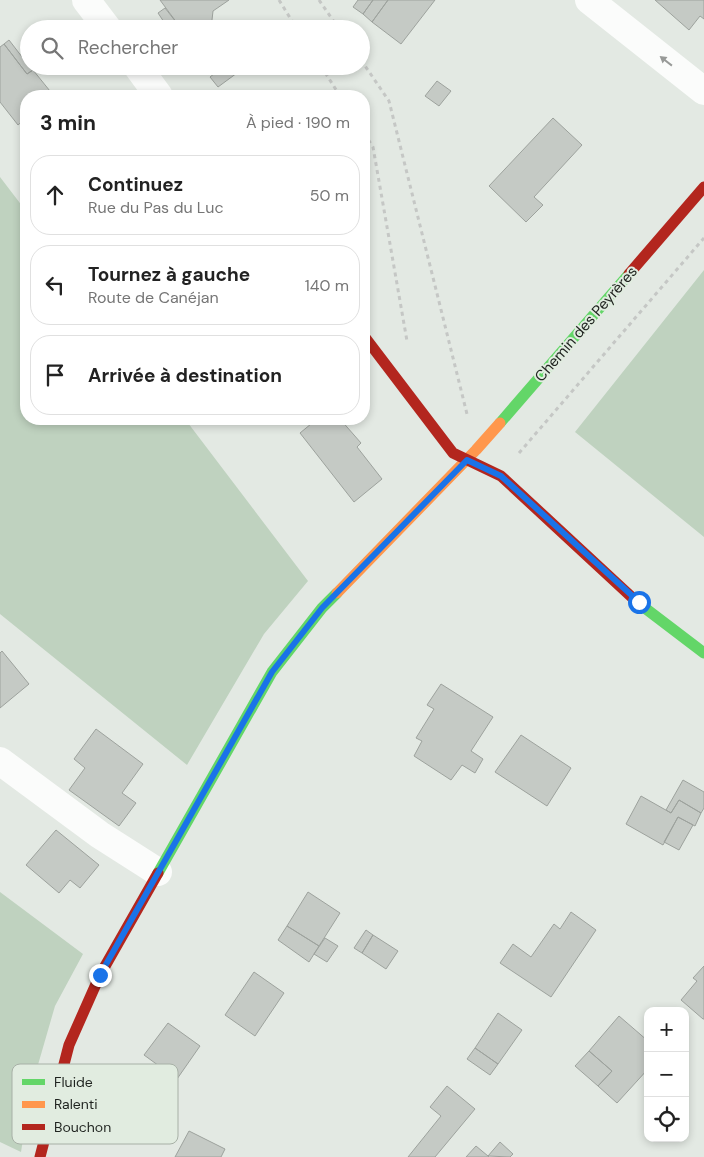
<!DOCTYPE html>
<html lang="fr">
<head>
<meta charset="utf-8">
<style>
	:root { --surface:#fff; --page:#f2f2f2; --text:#222; --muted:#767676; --line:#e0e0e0 }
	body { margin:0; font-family:"DM Sans",sans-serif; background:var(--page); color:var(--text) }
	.controls { position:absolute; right:15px; bottom:15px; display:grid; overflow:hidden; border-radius:10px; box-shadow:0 2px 8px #0003 }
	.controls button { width:45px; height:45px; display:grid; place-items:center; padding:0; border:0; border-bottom:1px solid var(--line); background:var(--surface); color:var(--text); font:25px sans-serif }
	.stop { position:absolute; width:15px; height:15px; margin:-11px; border:4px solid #1a73e8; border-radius:50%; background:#fff }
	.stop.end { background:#1a73e8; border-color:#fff; box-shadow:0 1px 5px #0008 }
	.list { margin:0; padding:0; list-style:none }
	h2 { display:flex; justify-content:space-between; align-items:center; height:65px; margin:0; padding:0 20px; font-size:21px }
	h2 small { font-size:16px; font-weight:400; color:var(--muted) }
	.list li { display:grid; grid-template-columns:32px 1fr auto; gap:15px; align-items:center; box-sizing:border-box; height:80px; margin:0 10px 10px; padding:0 10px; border:1px solid var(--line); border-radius:20px }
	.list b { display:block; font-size:19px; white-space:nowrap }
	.list p { margin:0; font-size:16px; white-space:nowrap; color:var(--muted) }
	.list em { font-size:16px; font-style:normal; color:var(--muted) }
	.icon { flex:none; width:28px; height:28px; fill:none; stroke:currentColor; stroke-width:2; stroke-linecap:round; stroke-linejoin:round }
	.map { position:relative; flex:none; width:704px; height:1157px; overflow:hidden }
	.search { position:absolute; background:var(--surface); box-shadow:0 2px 8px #0003; left:20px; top:20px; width:350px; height:55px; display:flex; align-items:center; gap:12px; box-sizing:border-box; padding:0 18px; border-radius:28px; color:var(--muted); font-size:19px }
	.panel { position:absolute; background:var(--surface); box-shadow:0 2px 8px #0003; left:20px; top:90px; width:350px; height:335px; border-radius:20px }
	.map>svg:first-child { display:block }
	.green { fill:#bfd2bf }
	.building { fill:#c5cac5; stroke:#9da29d }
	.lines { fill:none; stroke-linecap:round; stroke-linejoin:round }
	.path { stroke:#c5c7c5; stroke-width:3; stroke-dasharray:4 4; stroke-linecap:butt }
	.street { stroke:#fbfcfb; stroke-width:28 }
	.fast { stroke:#63d668; stroke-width:11 }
	.slow { stroke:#ff974d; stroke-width:11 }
	.jam { stroke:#b3261e; stroke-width:11 }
	.oneway { fill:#989a98 }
	.route { stroke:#1a73e8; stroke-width:6 }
	.labels { text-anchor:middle; stroke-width:4; stroke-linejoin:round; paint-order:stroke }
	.street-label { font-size:15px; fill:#1f231f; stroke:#e1ece0 }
	.key { fill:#e1ece0; stroke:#a7b0a6; stroke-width:1 }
	.key-label { font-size:14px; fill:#1f231f }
</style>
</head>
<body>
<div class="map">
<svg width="704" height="1157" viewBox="0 0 704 1157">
	<rect width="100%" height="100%" fill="#e3e9e3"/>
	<!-- green -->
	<path class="green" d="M 0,177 L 26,211 L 26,419 L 185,419 L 308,581 L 264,634 L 187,765 L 0,614 Z
		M 704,270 L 704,537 L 575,432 Z
		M 0,892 L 83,954 L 55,1006 L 31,1089 L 21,1152 L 0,1142 Z"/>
	<!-- building -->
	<path class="building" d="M 160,0 L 229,0 L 213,11 L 211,29 L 176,29 L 177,23 Z
		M 358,0 L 373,0 L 363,14 L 353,7 Z
		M 373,0 L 388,0 L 372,22 L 363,14 Z
		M 388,0 L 435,0 L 401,44 L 372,22 Z
		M 655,0 L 704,0 L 704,19 L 700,16 L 689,30 Z
		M 165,8 L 176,22 L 168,28 L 158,13 Z
		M 9,40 L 29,66 L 33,70 L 27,74 L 4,44 Z
		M 4,44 L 27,74 L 33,70 L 54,96 L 26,96 L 26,118 L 18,125 L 0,102 L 0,47 Z
		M 224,66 L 232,66 L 237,73 L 218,87 L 210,77 Z
		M 437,81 L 451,91 L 439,106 L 425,96 Z
		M 553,118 L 582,145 L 534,197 L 543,205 L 526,222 L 489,186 Z
		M 317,419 L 340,419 L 361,443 L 357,447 L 382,479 L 354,502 L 300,433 Z
		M 2,651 L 29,684 L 0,708 L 0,653 Z
		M 441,684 L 493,717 L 471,751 L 483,759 L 475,773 L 462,765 L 451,780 L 414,756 L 422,741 L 416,738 L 434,709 L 427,705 Z
		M 96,729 L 143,764 L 122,793 L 136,803 L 119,826 L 69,790 L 85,768 L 74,759 Z
		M 521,735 L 571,768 L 547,806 L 495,772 Z
		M 683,780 L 704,792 L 704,808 L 701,813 L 679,800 L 671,813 L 666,810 Z
		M 641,796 L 671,813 L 679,800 L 701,813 L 695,826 L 678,817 L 663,845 L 626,824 Z
		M 678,817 L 693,825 L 679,850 L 664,842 Z
		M 56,830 L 99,865 L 80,888 L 70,880 L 59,893 L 26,865 Z
		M 308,892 L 340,913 L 319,946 L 287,926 Z
		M 571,912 L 596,930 L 551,997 L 500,963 L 513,944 L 531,957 L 554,924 L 560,929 Z
		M 287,926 L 319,946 L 309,962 L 278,940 Z
		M 366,930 L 373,935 L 362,953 L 354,948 Z
		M 373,935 L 398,951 L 386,969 L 362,953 Z
		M 325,938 L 338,946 L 327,962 L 314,954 Z
		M 704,966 L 704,1019 L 703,1019 L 681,1000 L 697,981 L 693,978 Z
		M 254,972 L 284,993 L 255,1036 L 225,1015 Z
		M 498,1013 L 522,1030 L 498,1064 L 475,1048 Z
		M 619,1016 L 648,1041 L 648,1069 L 617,1103 L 598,1086 L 612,1071 L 589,1051 Z
		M 168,1023 L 200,1046 L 177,1079 L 144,1055 Z
		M 475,1048 L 498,1064 L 490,1075 L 467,1059 Z
		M 589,1051 L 612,1071 L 598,1086 L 575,1066 Z
		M 447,1086 L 475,1109 L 435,1157 L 408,1157 L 441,1116 L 430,1107 Z
		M 189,1131 L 225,1149 L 221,1157 L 175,1157 Z
		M 500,1142 L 513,1154 L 510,1157 L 488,1156 Z
		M 476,1146 L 488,1156 L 489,1157 L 466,1157 Z"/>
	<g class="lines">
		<!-- path -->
		<path class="path" d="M 279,0 L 297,29
			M 319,0 L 339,29
			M 361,60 L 389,101 L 467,414
			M 321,66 L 340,96
			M 364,133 L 373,147 L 407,341
			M 519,453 L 704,238"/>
		<!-- street -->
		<path class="street" d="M 86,0 L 108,29
			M 589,0 L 704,91
			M 137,66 L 159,96
			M 0,761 L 100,835 L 158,872"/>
		<!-- fast -->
		<path class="fast" d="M 500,423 L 629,274
			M 637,602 L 704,653
			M 158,873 L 272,672 L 322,608 L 337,593"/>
		<!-- slow -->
		<path class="slow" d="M 337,593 L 476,450 L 500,423"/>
		<!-- jam -->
		<path class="jam" d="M 629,274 L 704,187
			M 364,336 L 453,453 L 501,476 L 637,602
			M 40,1157 L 69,1045 L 100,975 L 158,873"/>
	</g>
	<!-- one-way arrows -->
	<defs><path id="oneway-solid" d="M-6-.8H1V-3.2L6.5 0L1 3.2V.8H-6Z" transform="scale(1.25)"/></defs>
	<use class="oneway" href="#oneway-solid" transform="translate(666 61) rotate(-142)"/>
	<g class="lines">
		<!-- route -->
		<path class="route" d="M 100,975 L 272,672 L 322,608 L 467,460 L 501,476 L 639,602"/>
	</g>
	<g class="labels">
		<!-- street labels -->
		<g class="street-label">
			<text transform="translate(586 324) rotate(-49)" y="5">Chemin des Peyrères</text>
		</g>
	</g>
	<!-- legend -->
	<rect x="12" y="1064" width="166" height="80" rx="8" class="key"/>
	<rect x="22" y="1079" width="23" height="6" fill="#63d668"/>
	<rect x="22" y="1101" width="23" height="7" fill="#ff974d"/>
	<rect x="22" y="1124" width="23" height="6" fill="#b3261e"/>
	<g class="key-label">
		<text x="54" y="1087">Fluide</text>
		<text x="54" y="1109">Ralenti</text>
		<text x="54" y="1132">Bouchon</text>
	</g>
</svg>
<div class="controls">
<button>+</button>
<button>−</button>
<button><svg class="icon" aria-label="locate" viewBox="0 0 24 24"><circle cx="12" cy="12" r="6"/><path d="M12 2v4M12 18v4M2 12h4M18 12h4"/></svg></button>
</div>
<div class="stop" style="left:639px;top:602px"></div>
<div class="stop end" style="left:100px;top:975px"></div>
<div class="search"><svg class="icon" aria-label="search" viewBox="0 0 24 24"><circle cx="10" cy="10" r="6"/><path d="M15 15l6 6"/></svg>Rechercher</div>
<section class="panel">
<h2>3 min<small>À pied · 190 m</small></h2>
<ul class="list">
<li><svg class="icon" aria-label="ahead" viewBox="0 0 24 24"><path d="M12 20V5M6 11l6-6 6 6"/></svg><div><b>Continuez</b><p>Rue du Pas du Luc</p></div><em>50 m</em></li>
<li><svg class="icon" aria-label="left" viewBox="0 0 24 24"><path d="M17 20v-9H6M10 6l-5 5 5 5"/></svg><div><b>Tournez à gauche</b><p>Route de Canéjan</p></div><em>140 m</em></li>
<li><svg class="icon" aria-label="arrive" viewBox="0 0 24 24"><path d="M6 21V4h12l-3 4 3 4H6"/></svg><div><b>Arrivée à destination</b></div></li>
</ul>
</section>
</div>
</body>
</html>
